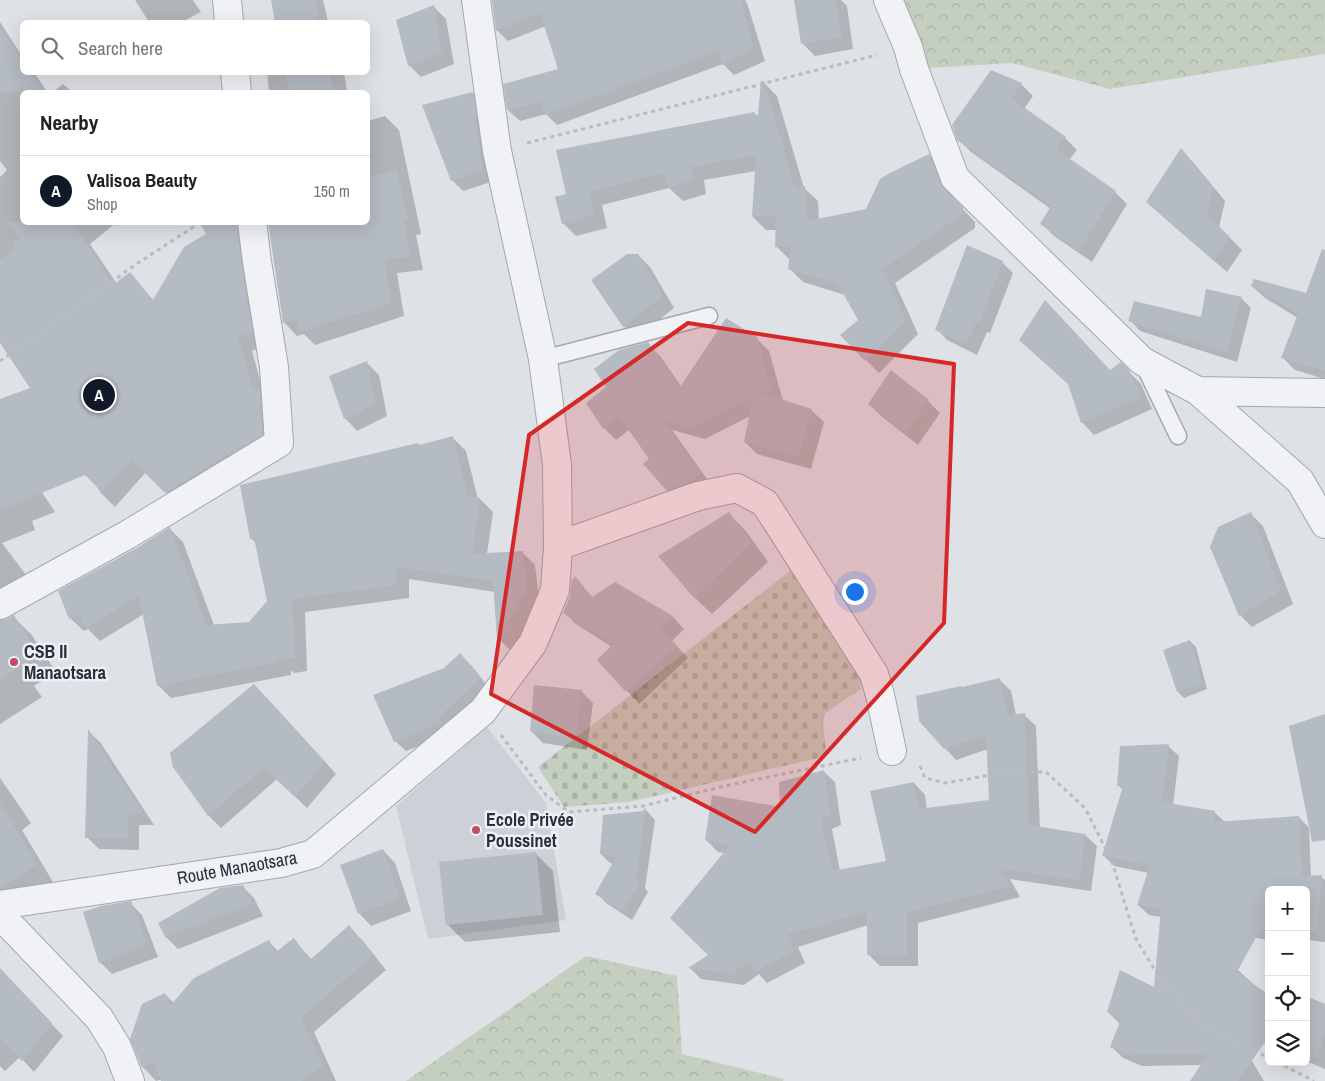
<!DOCTYPE html>
<html lang="en">
<head>
<meta charset="utf-8">
<style>
	:root { --surface:#fff; --page:#f2f2f2; --text:#222; --muted:#767676; --line:#e0e0e0; --accent:#111827 }
	body { margin:0; font-family:"Archivo Narrow",sans-serif; background:var(--page); color:var(--text) }
	.controls { position:absolute; right:15px; bottom:15px; display:grid; overflow:hidden; border-radius:8px; box-shadow:0 5px 20px #0002 }
	.controls button { width:45px; height:45px; display:grid; place-items:center; padding:0; border:0; border-bottom:1px solid var(--line); background:var(--surface); color:var(--text); font:25px sans-serif }
	.you { position:absolute; left:854px; top:591px; width:18px; height:18px; margin:-12px; border:4px solid #fff; border-radius:50%; background:#1a73e8; box-shadow:0 0 0 8px #1a73e833 }
	.badge { display:grid; place-items:center; width:32px; height:32px; border-radius:50%; background:var(--accent); color:#fff; font-size:16px; font-weight:700 }
	.pin { position:absolute; translate:-50% -50%; border:2px solid #fff; box-shadow:0 1px 5px #0006 }
	.list { margin:0; padding:0; list-style:none }
	h2 { display:flex; justify-content:space-between; align-items:center; height:65px; margin:0; padding:0 20px; font-size:21px }
	h2 small { font-size:16px; font-weight:400; color:var(--muted) }
	.list li { display:grid; grid-template-columns:32px 1fr auto; gap:15px; align-items:center; box-sizing:border-box; height:70px; padding:0 20px; border-top:1px solid var(--line) }
	.list b { display:block; font-size:19px; white-space:nowrap }
	.list p { margin:0; font-size:16px; white-space:nowrap; color:var(--muted) }
	.list em { font-size:16px; font-style:normal; color:var(--muted) }
	.icon { flex:none; width:28px; height:28px; fill:none; stroke:currentColor; stroke-width:2; stroke-linecap:round; stroke-linejoin:round }
	.map { position:relative; flex:none; width:1325px; height:1081px; overflow:hidden }
	.search { position:absolute; background:var(--surface); box-shadow:0 5px 20px #0002; left:20px; top:20px; width:350px; height:55px; display:flex; align-items:center; gap:12px; box-sizing:border-box; padding:0 18px; border-radius:8px; color:var(--muted); font-size:19px }
	.panel { position:absolute; background:var(--surface); box-shadow:0 5px 20px #0002; left:20px; top:90px; width:350px; height:135px; border-radius:8px }
	.map>svg:first-child { display:block }
	.built { fill:#ccd1d7 }
	.forest { fill:url(#forest-crowns) }
	.cemetery { fill:url(#cemetery-stones) }
	.shadow { fill:#0003 }
	.building { fill:#b5bbc2 }
	.lines { fill:none; stroke-linecap:round; stroke-linejoin:round }
	.lane-casing { stroke:#a4a8af; stroke-width:19 }
	.street-casing { stroke:#a4a8af; stroke-width:30 }
	.path { stroke:#b8bcc1; stroke-width:3; stroke-dasharray:4 4; stroke-linecap:butt }
	.lane { stroke:#f0f2f5; stroke-width:16 }
	.street { stroke:#f0f2f5; stroke-width:28 }
	.marked { fill:#d62828; fill-opacity:0.2; stroke:#d62828; stroke-width:4; stroke-linejoin:round }
	.poi-dot { fill:#c24b65; stroke:#edf0f4; stroke-width:2 }
	.labels { text-anchor:middle; stroke-width:5; stroke-linejoin:round; paint-order:stroke }
	.poi-label { font-size:18px; font-weight:bold; fill:#28303b; stroke:#edf0f4; text-anchor:start }
	.street-label { font-size:18px; fill:#28303b; stroke:#edf0f4 }
</style>
</head>
<body>
<div class="map">
<svg width="1325" height="1081" viewBox="0 0 1325 1081">
	<defs>
		<pattern id="forest-crowns" width="20" height="18" patternUnits="userSpaceOnUse" patternTransform="scale(1.25)"><rect width="20" height="18" fill="#c4cfbf"/><path d="M2 6a3 3 0 1 1 6 0M12 15a3 3 0 1 1 6 0" fill="none" stroke="#a8b2a5"/></pattern>
		<pattern id="cemetery-stones" width="16" height="16" patternUnits="userSpaceOnUse" patternTransform="scale(1.25)"><rect width="16" height="16" fill="#c4cfbf"/><path d="M2 7V4a2 2 0 0 1 4 0v3zM10 15v-3a2 2 0 0 1 4 0v3z" fill="#a8b2a5"/></pattern>
	</defs>
	<rect width="100%" height="100%" fill="#dee1e6"/>
	<!-- built -->
	<path class="built" d="M 487,727 L 546,803 L 566,920 L 428,939 L 396,806 Z"/>
	<!-- forest -->
	<path class="forest" d="M 896,0 L 1325,0 L 1325,54 L 1110,89 L 1012,63 L 914,69 Z
		M 586,956 L 677,976 L 682,1054 L 784,1079 L 783,1081 L 406,1081 Z"/>
	<!-- cemetery -->
	<path class="cemetery" d="M 794,568 L 860,664 L 861,689 L 825,713 L 823,726 L 827,756 L 629,802 L 564,807 L 538,767 Z"/>
	<!-- shadow -->
	<path class="shadow" d="M 135,0 L 193,0 L 201,12 L 182,22 L 149,22 Z
		M 272,0 L 323,0 L 328,22 L 277,22 Z
		M 492,0 L 745,0 L 747,3 L 765,61 L 734,75 L 723,64 L 557,125 L 546,114 L 520,121 L 508,110 L 505,84 L 559,70 L 546,26 L 508,41 L 497,30 Z
		M 802,0 L 841,0 L 847,6 L 853,49 L 815,56 L 803,44 Z
		M 434,7 L 446,19 L 454,64 L 421,77 L 409,65 Z
		M 0,22 L 22,56 L 22,72 L 34,72 L 47,92 L 22,92 L 22,222 L 117,222 L 90,244 L 117,284 L 130,274 L 154,301 L 208,234 L 207,222 L 244,222 L 266,346 L 252,351 L 265,397 L 277,449 L 181,507 L 146,472 L 115,507 L 101,493 L 0,340 L 0,177 L 7,170 L 0,161 Z
		M 267,72 L 344,72 L 347,91 L 345,92 L 269,92 Z
		M 763,82 L 777,96 L 804,188 L 818,201 L 819,220 L 866,211 L 929,155 L 942,169 L 954,199 L 957,203 L 975,222 L 975,228 L 895,283 L 918,334 L 879,373 L 866,360 L 859,320 L 845,295 L 803,282 L 789,268 L 790,260 L 776,246 L 777,230 L 766,230 L 753,217 L 756,171 L 704,180 L 706,194 L 683,201 L 669,188 L 602,205 L 607,228 L 576,236 L 563,223 L 557,198 L 754,114 L 757,116 L 760,116 Z
		M 63,84 L 72,92 L 53,92 Z
		M 1021,84 L 1033,96 L 1024,109 L 1065,138 L 1077,150 L 1069,160 L 1115,192 L 1127,204 L 1092,262 L 1054,236 L 1042,224 L 1051,209 L 971,152 L 958,139 Z
		M 473,93 L 484,104 L 494,181 L 463,191 L 452,180 Z
		M 385,116 L 399,130 L 421,234 L 416,235 L 423,270 L 397,273 L 404,316 L 315,345 L 304,334 L 297,336 L 284,322 L 368,222 L 368,121 Z
		M 1181,150 L 1193,162 L 1225,201 L 1219,227 L 1242,250 L 1227,272 L 1160,214 Z
		M 638,255 L 650,267 L 674,308 L 636,338 L 624,326 Z
		M 1002,262 L 1013,273 L 990,333 L 987,332 L 977,355 L 947,340 L 937,329 Z
		M 1252,286 L 1325,299 L 1325,379 L 1295,370 L 1283,358 L 1298,318 L 1265,298 Z
		M 1241,298 L 1251,308 L 1237,362 L 1140,331 L 1130,320 L 1202,318 Z
		M 756,338 L 769,351 L 783,401 L 811,410 L 824,422 L 811,469 L 757,454 L 745,442 L 750,416 L 705,439 L 672,430 L 712,486 L 680,502 L 668,490 L 651,459 L 630,429 L 616,440 L 604,428 L 587,403 L 608,387 L 648,344 L 660,356 L 681,386 Z
		M 1033,352 L 1110,371 L 1128,371 L 1141,384 L 1152,409 L 1094,435 L 1082,422 L 1069,385 Z
		M 367,363 L 379,375 L 387,416 L 357,431 L 345,418 L 331,377 Z
		M 928,401 L 940,413 L 918,445 L 881,416 L 869,404 Z
		M 0,429 L 55,512 L 32,521 L 35,530 L 2,543 L 29,579 L 4,614 L 2,621 L 13,617 L 31,634 L 56,672 L 34,686 L 42,697 L 0,724 Z
		M 453,438 L 466,451 L 478,499 L 480,499 L 493,512 L 487,554 L 522,552 L 535,565 L 540,606 L 511,651 L 498,638 L 495,592 L 409,579 L 409,598 L 305,612 L 307,671 L 294,673 L 291,670 L 291,675 L 171,698 L 158,685 L 144,614 L 100,641 L 88,629 L 84,631 L 70,618 L 135,550 L 170,529 L 183,542 L 214,625 L 249,623 L 269,602 L 256,543 L 251,538 L 420,446 Z
		M 728,513 L 746,531 L 768,562 L 712,614 L 694,597 Z
		M 1251,514 L 1263,526 L 1293,604 L 1252,627 L 1240,615 Z
		M 575,578 L 593,598 L 615,584 L 673,617 L 684,629 L 672,641 L 688,658 L 639,704 L 599,660 L 612,647 L 576,624 L 564,612 L 571,596 Z
		M 1190,641 L 1196,647 L 1207,689 L 1184,698 L 1178,692 L 1164,651 Z
		M 460,655 L 471,665 L 490,689 L 451,734 L 406,751 L 395,741 L 444,669 Z
		M 999,679 L 1011,691 L 1016,715 L 1024,715 L 1036,726 L 1040,828 L 1085,835 L 1097,846 L 1091,891 L 1010,879 L 1020,897 L 918,923 L 918,966 L 880,966 L 868,954 L 868,925 L 798,947 L 805,963 L 767,983 L 759,974 L 744,985 L 701,979 L 690,968 L 710,955 L 725,853 L 718,852 L 706,840 L 781,808 L 823,771 L 835,782 L 841,825 L 832,829 L 840,871 L 887,862 L 914,783 L 925,795 L 927,809 L 990,801 L 988,749 L 956,760 L 945,748 L 962,688 Z
		M 581,691 L 593,703 L 587,750 L 543,743 L 531,731 Z
		M 266,697 L 336,774 L 307,808 L 277,779 L 221,828 L 209,816 L 174,766 Z
		M 89,732 L 100,742 L 154,825 L 139,825 L 139,850 L 99,849 L 87,837 Z
		M 1168,746 L 1179,756 L 1173,805 L 1214,812 L 1225,822 L 1299,817 L 1309,828 L 1311,877 L 1321,877 L 1325,880 L 1325,942 L 1306,940 L 1306,890 L 1269,890 L 1269,940 L 1172,924 L 1167,918 L 1149,915 L 1138,905 L 1149,873 L 1114,866 L 1104,856 L 1123,790 L 1118,785 Z
		M 0,778 L 31,823 L 22,830 L 53,882 L 23,901 L 0,899 Z
		M 646,810 L 655,820 L 645,888 L 648,892 L 632,920 L 606,903 L 597,893 L 614,864 L 610,863 L 601,854 Z
		M 383,850 L 395,863 L 411,911 L 371,926 L 359,913 Z
		M 535,853 L 553,871 L 560,932 L 465,942 L 447,924 Z
		M 242,886 L 254,898 L 263,916 L 178,949 L 166,937 L 160,923 Z
		M 130,903 L 142,915 L 158,957 L 112,974 L 100,962 Z
		M 349,927 L 363,941 L 386,970 L 314,1032 L 336,1081 L 165,1081 L 163,1079 L 156,1081 L 143,1067 L 165,994 L 174,1003 L 269,942 L 278,951 L 293,939 L 312,960 Z
		M 0,970 L 63,1036 L 34,1072 L 20,1057 L 5,1071 L 0,1066 Z
		M 1238,970 L 1250,981 L 1249,982 L 1269,996 L 1269,1045 L 1234,1031 L 1264,1081 L 1191,1081 L 1203,1065 L 1142,1066 L 1123,1058 L 1111,1046 L 1120,1024 L 1108,1012 L 1155,988 Z
		M 1306,997 L 1325,1005 L 1325,1069 L 1306,1061 Z"/>
	<!-- building -->
	<path class="building" d="M 271,0 L 315,0 L 319,22 L 275,22 Z
		M 492,0 L 740,0 L 754,49 L 722,65 L 718,51 L 545,115 L 541,102 L 507,110 L 503,84 L 558,69 L 540,13 L 496,31 Z
		M 794,0 L 836,0 L 842,37 L 801,44 Z
		M 434,5 L 442,52 L 408,66 L 396,20 Z
		M 0,27 L 22,61 L 22,72 L 30,72 L 43,92 L 0,92 Z
		M 991,70 L 1022,83 L 1012,99 L 1066,137 L 1056,149 L 1116,191 L 1079,251 L 1040,224 L 1051,206 L 957,140 L 952,125 Z
		M 285,72 L 329,72 L 334,92 L 293,92 L 291,88 L 288,88 Z
		M 761,81 L 764,81 L 795,188 L 805,186 L 807,221 L 866,209 L 880,179 L 890,173 L 929,154 L 941,184 L 944,189 L 963,207 L 963,214 L 882,269 L 906,320 L 865,361 L 840,335 L 858,320 L 838,284 L 788,269 L 791,244 L 775,247 L 776,216 L 752,217 L 756,155 L 691,167 L 694,180 L 668,188 L 663,173 L 589,192 L 594,215 L 562,224 L 555,197 L 566,194 L 556,150 L 755,112 L 755,115 L 758,115 Z
		M 473,92 L 477,118 L 475,118 L 483,170 L 451,181 L 422,105 Z
		M 1181,148 L 1213,188 L 1207,215 L 1230,237 L 1214,261 L 1146,202 Z
		M 397,170 L 408,220 L 404,221 L 410,257 L 385,260 L 391,303 L 300,332 L 297,319 L 283,323 L 268,222 L 368,222 L 368,176 Z
		M 6,222 L 72,222 L 114,284 L 130,272 L 153,300 L 184,247 L 206,234 L 199,222 L 237,222 L 242,264 L 253,332 L 238,337 L 253,390 L 260,390 L 263,435 L 234,452 L 233,451 L 165,493 L 131,459 L 102,492 L 85,475 L 0,510 L 0,399 L 30,388 L 0,343 L 0,259 L 15,249 L 12,243 L 20,238 Z
		M 967,245 L 1003,261 L 979,323 L 976,322 L 966,345 L 935,330 Z
		M 1322,249 L 1325,250 L 1325,371 L 1281,358 L 1298,314 L 1251,286 L 1254,279 L 1306,293 Z
		M 627,254 L 638,254 L 663,296 L 623,327 L 591,280 Z
		M 1206,289 L 1242,297 L 1227,353 L 1128,321 L 1134,301 L 1201,317 Z
		M 1045,300 L 1110,370 L 1121,362 L 1129,370 L 1141,397 L 1081,423 L 1068,384 L 1019,340 Z
		M 726,318 L 757,337 L 771,388 L 761,393 L 812,409 L 799,457 L 744,442 L 753,397 L 692,428 L 662,419 L 701,473 L 692,481 L 667,491 L 643,464 L 649,459 L 619,416 L 603,429 L 586,403 L 606,387 L 594,369 L 619,350 L 648,342 L 680,387 Z
		M 367,361 L 376,404 L 344,419 L 329,376 Z
		M 891,370 L 929,400 L 905,433 L 868,404 Z
		M 453,436 L 468,496 L 480,498 L 472,554 L 523,551 L 527,592 L 497,639 L 493,581 L 397,567 L 396,585 L 292,599 L 295,658 L 280,660 L 279,655 L 279,662 L 157,686 L 139,596 L 86,628 L 79,614 L 69,619 L 58,591 L 135,549 L 170,527 L 206,625 L 249,622 L 267,601 L 254,538 L 250,539 L 240,485 L 418,443 L 419,445 Z
		M 729,512 L 751,543 L 694,598 L 658,556 Z
		M 1251,512 L 1281,591 L 1239,616 L 1210,547 L 1218,527 Z
		M 575,576 L 592,597 L 615,582 L 673,616 L 661,628 L 677,646 L 626,692 L 597,660 L 613,644 L 563,613 L 570,596 L 571,582 Z
		M 14,615 L 39,655 L 0,680 L 0,621 L 7,619 Z
		M 1190,640 L 1202,683 L 1177,692 L 1163,650 Z
		M 460,653 L 481,678 L 439,717 L 441,723 L 394,742 L 373,695 L 444,668 Z
		M 1000,678 L 1008,715 L 1025,713 L 1029,825 L 1085,834 L 1080,880 L 1000,869 L 1010,886 L 907,912 L 907,955 L 867,955 L 867,911 L 787,935 L 794,951 L 754,972 L 750,961 L 732,974 L 688,968 L 708,955 L 670,918 L 730,845 L 705,840 L 712,795 L 780,807 L 779,782 L 824,770 L 830,814 L 821,818 L 832,871 L 886,861 L 870,791 L 914,782 L 918,809 L 989,800 L 986,735 L 944,749 L 919,721 L 916,696 L 961,686 L 962,687 Z
		M 254,684 L 325,762 L 295,797 L 264,768 L 208,816 L 173,767 L 170,753 Z
		M 534,685 L 582,690 L 575,739 L 530,731 Z
		M 1325,714 L 1325,840 L 1312,842 L 1289,726 Z
		M 88,729 L 144,814 L 128,813 L 128,838 L 85,838 Z
		M 1169,744 L 1162,802 L 1215,811 L 1213,822 L 1299,816 L 1302,876 L 1322,875 L 1317,932 L 1306,931 L 1306,890 L 1269,890 L 1269,931 L 1260,930 L 1237,972 L 1269,995 L 1269,1039 L 1267,1039 L 1238,1081 L 1190,1081 L 1209,1053 L 1129,1055 L 1110,1047 L 1121,1019 L 1107,1012 L 1120,970 L 1154,987 L 1161,909 L 1137,905 L 1150,865 L 1102,856 L 1123,786 L 1117,786 L 1120,746 Z
		M 0,803 L 37,864 L 0,888 Z
		M 645,808 L 646,809 L 636,879 L 640,882 L 623,911 L 595,894 L 616,857 L 600,854 L 603,815 L 643,811 Z
		M 383,849 L 400,899 L 358,914 L 340,865 Z
		M 536,852 L 543,915 L 446,925 L 439,862 Z
		M 243,885 L 252,904 L 165,937 L 158,923 L 220,888 Z
		M 131,901 L 147,944 L 99,963 L 83,912 L 101,906 Z
		M 349,925 L 373,955 L 301,1018 L 323,1066 L 302,1081 L 161,1081 L 153,1062 L 142,1068 L 130,1039 L 142,1004 L 165,993 L 170,1006 L 194,978 L 269,940 L 275,953 L 294,938 L 310,960 Z
		M 0,968 L 52,1023 L 22,1061 L 0,1038 Z
		M 1306,996 L 1325,1004 L 1325,1032 L 1317,1059 L 1306,1055 Z"/>
	<g class="lines">
		<defs>
			<path id="lane" d="M 543,359 L 709,316
				M 1143,363 L 1178,436"/>
			<path id="street" d="M 227,0 L 229,22
				M 888,0 L 908,47 L 914,69 L 955,178 L 1142,361 L 1198,391 L 1300,481 L 1325,524
				M 235,72 L 237,92
				M 1198,391 L 1325,393
				M 558,546 L 698,496 L 737,488 L 765,503 L 874,674 L 880,695 L 892,751
				M 0,605 L 127,535 L 279,443 L 274,367 L 257,262 L 252,222
				M 0,905 L 281,863 L 313,854 L 483,711 L 533,643 L 555,590 L 558,548 L 557,465 L 543,359 L 497,151 L 476,0
				M 0,915 L 99,1018 L 117,1047 L 130,1081"/>
		</defs>
		<!-- lane casing -->
		<use href="#lane" class="lane-casing"/>
		<!-- street casing -->
		<use href="#street" class="street-casing"/>
		<!-- path -->
		<path class="path" d="M 527,143 L 877,55
			M 0,361 L 71,312 L 129,269 L 201,222
			M 501,735 L 546,795 L 569,812 L 643,806 L 724,786 L 861,758
			M 920,766 L 925,778 L 946,783 L 1012,771 L 1046,772 L 1085,808 L 1111,859 L 1136,939 L 1161,980 L 1204,1026 L 1269,1058
			M 1277,1062 L 1314,1081"/>
		<!-- lane -->
		<use href="#lane" class="lane"/>
		<!-- street -->
		<use href="#street" class="street"/>
	</g>
	<!-- marked area -->
	<path class="marked" d="M 688,323 L 954,364 L 944,623 L 755,832 L 491,694 L 529,435 Z"/>
	<!-- markers -->
	<g class="poi-dot">
		<circle cx="14" cy="662" r="5"/>
		<circle cx="476" cy="830" r="5"/>
	</g>
	<g class="labels">
		<!-- poi labels -->
		<g class="poi-label">
			<text x="24" y="658">CSB II<tspan x="24" dy="21">Manaotsara</tspan></text>
			<text x="486" y="826">Ecole Privée<tspan x="486" dy="21">Poussinet</tspan></text>
		</g>
		<!-- street labels -->
		<g class="street-label">
			<text transform="translate(237 868) rotate(-10)" y="6">Route Manaotsara</text>
		</g>
	</g>
</svg>
<div class="controls">
<button>+</button>
<button>−</button>
<button><svg class="icon" aria-label="locate" viewBox="0 0 24 24"><circle cx="12" cy="12" r="6"/><path d="M12 2v4M12 18v4M2 12h4M18 12h4"/></svg></button>
<button><svg class="icon" aria-label="layers" viewBox="0 0 24 24"><path d="M12 4l9 5-9 5-9-5zM3 14l9 5 9-5"/></svg></button>
</div>
<div class="you"></div>
<div class="pin badge" style="left:99px;top:395px">A</div>
<div class="search"><svg class="icon" aria-label="search" viewBox="0 0 24 24"><circle cx="10" cy="10" r="6"/><path d="M15 15l6 6"/></svg>Search here</div>
<section class="panel">
<h2>Nearby<small></small></h2>
<ul class="list">
<li><span class="badge">A</span><div><b>Valisoa Beauty</b><p>Shop</p></div><em>150 m</em></li>
</ul>
</section>
</div>
</body>
</html>
